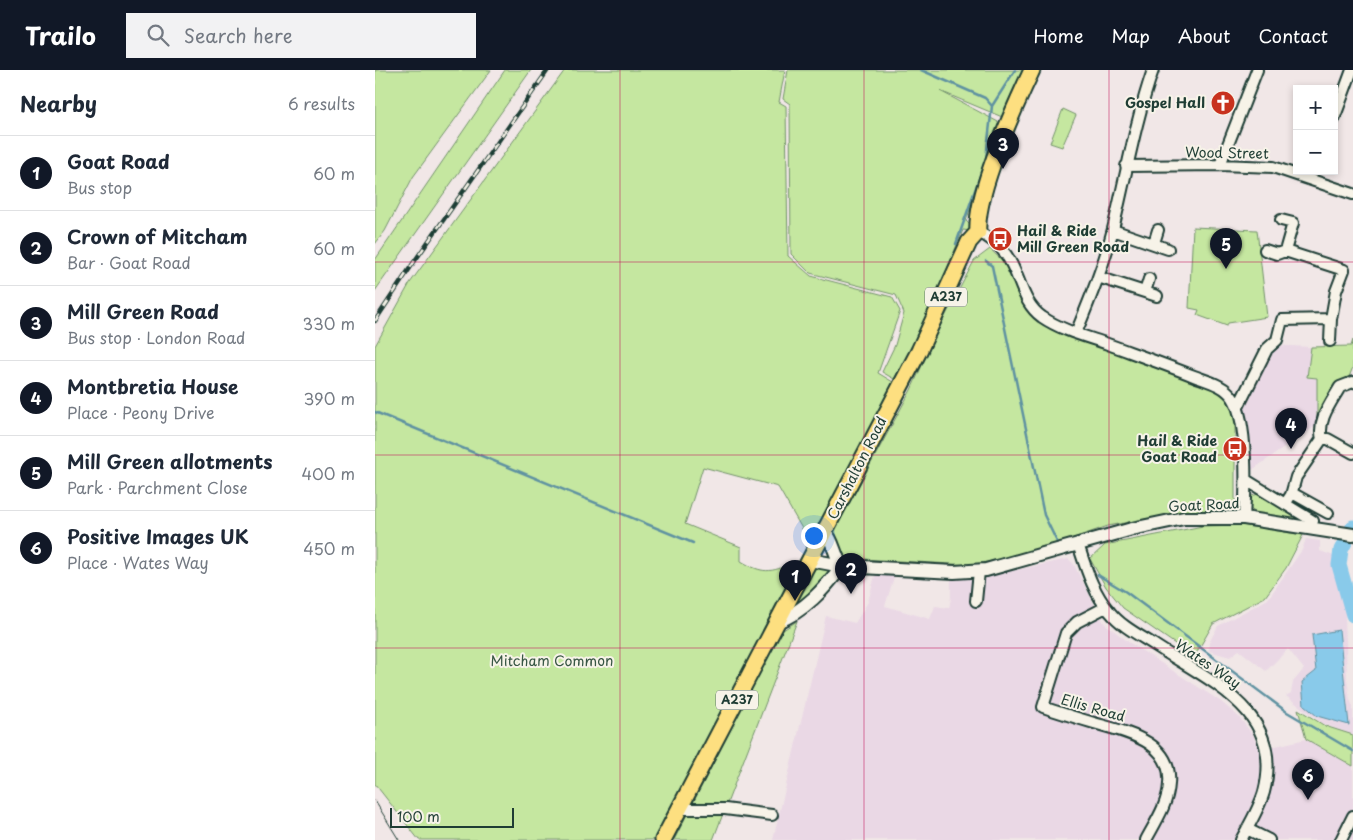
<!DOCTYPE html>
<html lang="en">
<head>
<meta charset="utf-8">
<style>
	:root { --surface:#fff; --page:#f2f2f3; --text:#1f2937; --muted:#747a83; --line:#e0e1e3; --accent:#111827 }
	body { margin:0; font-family:"Playpen Sans",sans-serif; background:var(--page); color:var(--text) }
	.controls { position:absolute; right:15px; top:15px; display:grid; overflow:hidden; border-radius:0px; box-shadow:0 2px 8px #0003 }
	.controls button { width:45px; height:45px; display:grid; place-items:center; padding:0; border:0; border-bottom:1px solid var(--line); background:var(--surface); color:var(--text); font:25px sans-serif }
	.scale { position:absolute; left:15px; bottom:12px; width:124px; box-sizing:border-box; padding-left:5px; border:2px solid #1f3d34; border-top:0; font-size:14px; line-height:18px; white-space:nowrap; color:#1f3d34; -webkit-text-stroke:4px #f7f3e8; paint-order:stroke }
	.you { position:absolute; left:438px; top:465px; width:18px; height:18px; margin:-12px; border:4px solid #fff; border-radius:50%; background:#1a73e8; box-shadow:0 0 0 8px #1a73e833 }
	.badge { display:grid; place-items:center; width:32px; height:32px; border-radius:50%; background:var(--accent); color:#fff; font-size:16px; font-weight:700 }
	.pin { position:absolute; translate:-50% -41px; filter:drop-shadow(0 1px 2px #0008) }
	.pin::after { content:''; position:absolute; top:26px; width:18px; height:15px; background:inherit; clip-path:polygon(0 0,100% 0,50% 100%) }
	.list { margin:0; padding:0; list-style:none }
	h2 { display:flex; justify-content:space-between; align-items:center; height:65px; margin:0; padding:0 20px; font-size:21px }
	h2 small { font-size:16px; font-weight:400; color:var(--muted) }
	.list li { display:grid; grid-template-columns:32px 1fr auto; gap:15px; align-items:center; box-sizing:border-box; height:75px; padding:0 20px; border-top:1px solid var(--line) }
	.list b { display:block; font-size:19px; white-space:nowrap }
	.list p { margin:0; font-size:16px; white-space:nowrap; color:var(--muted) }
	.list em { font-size:16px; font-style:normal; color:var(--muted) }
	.icon { flex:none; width:28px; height:28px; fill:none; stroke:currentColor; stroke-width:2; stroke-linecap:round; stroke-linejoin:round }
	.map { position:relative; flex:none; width:978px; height:770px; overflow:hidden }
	header { display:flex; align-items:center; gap:30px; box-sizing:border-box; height:70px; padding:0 25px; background:var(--accent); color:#fff }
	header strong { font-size:24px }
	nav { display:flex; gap:28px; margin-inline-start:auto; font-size:18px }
	.search { width:350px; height:45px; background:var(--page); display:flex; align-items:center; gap:12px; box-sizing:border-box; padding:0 18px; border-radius:0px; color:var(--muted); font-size:19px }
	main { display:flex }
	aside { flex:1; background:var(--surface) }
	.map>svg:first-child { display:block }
	.built { fill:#ead8e5 }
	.green { fill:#c5e7a0; stroke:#72926a }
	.water { fill:#89caea; stroke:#5f92a1 }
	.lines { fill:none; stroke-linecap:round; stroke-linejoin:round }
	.stream { stroke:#5f92a1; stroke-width:2.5 }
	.river { stroke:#89caea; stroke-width:15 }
	.minor-casing { stroke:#1f3d34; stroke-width:14 }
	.tertiary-casing { stroke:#1f3d34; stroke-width:16 }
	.primary-casing { stroke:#1f3d34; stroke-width:19 }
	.minor { stroke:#f7f3e8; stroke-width:10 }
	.tertiary { stroke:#f7f3e8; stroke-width:12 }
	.primary { stroke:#fddf80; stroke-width:15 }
	.tram { stroke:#1f3d34; stroke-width:1 }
	.rail-casing { stroke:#1f3d34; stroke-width:4.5 }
	.rail { stroke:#f7f3e8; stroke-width:2.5; stroke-dasharray:8; stroke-linecap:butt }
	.grid { fill:none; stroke:#c2185b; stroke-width:1; stroke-opacity:0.55 }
	.labels { text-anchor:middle; stroke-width:4; stroke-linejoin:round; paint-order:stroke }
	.shield { fill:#f7f3e8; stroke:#60746a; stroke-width:1 }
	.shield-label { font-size:12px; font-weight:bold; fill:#1f3d34 }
	.poi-label { font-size:14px; font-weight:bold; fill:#1f3d34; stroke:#f7f3e8; text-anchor:end }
	.street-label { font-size:14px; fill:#1f3d34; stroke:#f7f3e8 }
	.park-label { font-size:14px; fill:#385644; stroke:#f7f3e8 }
</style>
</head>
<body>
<header>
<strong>Trailo</strong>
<div class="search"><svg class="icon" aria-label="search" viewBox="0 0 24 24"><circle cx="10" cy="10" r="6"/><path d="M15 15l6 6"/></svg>Search here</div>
<nav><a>Home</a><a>Map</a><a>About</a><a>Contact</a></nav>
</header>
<main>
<aside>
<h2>Nearby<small>6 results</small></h2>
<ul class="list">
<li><span class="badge">1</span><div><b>Goat Road</b><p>Bus stop</p></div><em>60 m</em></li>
<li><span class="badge">2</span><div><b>Crown of Mitcham</b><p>Bar · Goat Road</p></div><em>60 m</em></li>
<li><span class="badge">3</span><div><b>Mill Green Road</b><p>Bus stop · London Road</p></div><em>330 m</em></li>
<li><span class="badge">4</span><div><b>Montbretia House</b><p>Place · Peony Drive</p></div><em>390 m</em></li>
<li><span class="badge">5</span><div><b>Mill Green allotments</b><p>Park · Parchment Close</p></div><em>400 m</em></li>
<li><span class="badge">6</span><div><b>Positive Images UK</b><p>Place · Wates Way</p></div><em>450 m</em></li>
</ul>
</aside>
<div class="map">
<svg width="978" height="770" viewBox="0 0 978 770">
	<rect width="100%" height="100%" fill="#f1e7e7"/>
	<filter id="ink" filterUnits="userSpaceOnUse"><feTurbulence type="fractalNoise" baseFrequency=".02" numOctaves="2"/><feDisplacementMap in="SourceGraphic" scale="10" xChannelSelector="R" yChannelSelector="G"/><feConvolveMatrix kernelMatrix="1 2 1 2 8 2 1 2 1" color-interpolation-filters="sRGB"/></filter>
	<g filter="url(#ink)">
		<!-- built -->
		<path class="built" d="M 894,275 L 936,277 L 933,307 L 942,308 L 942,355 L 877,400 L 867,333 Z
			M 931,469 L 945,471 L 945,481 L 959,486 L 970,543 L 972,609 L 975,630 L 978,636 L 978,665 L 948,654 L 911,626 L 916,623 L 918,612 L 929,599 L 913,579 L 891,601 L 864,580 L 855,587 L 834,581 L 835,571 L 843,556 L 893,529 L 927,480 Z
			M 693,489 L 698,493 L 729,553 L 755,573 L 845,631 L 864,647 L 878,665 L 884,680 L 931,669 L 978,696 L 978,770 L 398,770 L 451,546 L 480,553 L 493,532 L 501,502 L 520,504 L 510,536 L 555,549 L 560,536 L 574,538 L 576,528 L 576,508 L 607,507 Z"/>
		<!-- green -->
		<path class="green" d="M 0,0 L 116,0 L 38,107 L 10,161 L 0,174 Z
			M 130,0 L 156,0 L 0,221 L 0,190 Z
			M 190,0 L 410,0 L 404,32 L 411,36 L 413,186 L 436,206 L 517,227 L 525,241 L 503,303 L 518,312 L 437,476 L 403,417 L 328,397 L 310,454 L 366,477 L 366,491 C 388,504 395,503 418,493 L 422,497 L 325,689 L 281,770 L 44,770 L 0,714 L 0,276 L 35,213 Z
			M 413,0 L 655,0 L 632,49 L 565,21 L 625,53 L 591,151 L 603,162 L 588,160 L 547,260 L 519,309 L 507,302 L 520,275 L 529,243 L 521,225 L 435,203 L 416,184 L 415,34 L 408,29 Z
			M 688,39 L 701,45 L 687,77 L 675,73 Z
			M 818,157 L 882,160 L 892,247 L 853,253 L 852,256 L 822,245 L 824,240 L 814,238 Z
			M 615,179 L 631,194 L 647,231 L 669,254 L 806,304 L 847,322 L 855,332 L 860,347 L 860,434 L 849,441 L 808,442 L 733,456 L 647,486 L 594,495 L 471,488 L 458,463 L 536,320 L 561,264 L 599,191 Z
			M 978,270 L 978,297 L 974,307 L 967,310 L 942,355 L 942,308 L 932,307 L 936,277 L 976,276 Z
			M 883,424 L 920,447 L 920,449 L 881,443 L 874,438 L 874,427 Z
			M 866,455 L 928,465 L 911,498 L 890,527 L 838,554 L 819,587 L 748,538 L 731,517 L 715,489 L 730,475 L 828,456 Z
			M 440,496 L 456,498 L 455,504 L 425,535 L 422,531 Z
			M 422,551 L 338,770 L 299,770 L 405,562 Z
			M 923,639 L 950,656 L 978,665 L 978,696 L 931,669 Z"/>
		<!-- water -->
		<path class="water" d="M 964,560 L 974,655 L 942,646 L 929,635 L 927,612 L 941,601 L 937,565 Z"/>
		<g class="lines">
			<!-- stream -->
			<path class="stream" d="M 546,0 L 610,28 L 617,36 L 611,89 L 581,174
				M 617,36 L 640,0
				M 611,191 L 617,196 L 669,445 L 682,472
				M 0,342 L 318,473
				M 723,505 L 751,522 L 912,642 L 978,681"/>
			<!-- river -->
			<path class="river" d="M 978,457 L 966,480 L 964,495 L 978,545"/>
			<defs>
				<path id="minor" d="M 959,49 L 977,0
					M 845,95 L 882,0
					M 751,96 L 845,95 L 898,97 L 978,124
					M 738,160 L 793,179
					M 603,162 C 650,184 637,225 667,247 C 686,260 709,266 730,273 C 760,284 789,294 819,306 C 832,311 850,315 858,328 C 873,352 871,419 869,448
					M 779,173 L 783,160
					M 890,180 L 902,184 L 910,181
					M 723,207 L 782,226
					M 770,222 L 774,209
					M 701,263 C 715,229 729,195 738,159 C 751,106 760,52 778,0
					M 955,271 L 956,249
					M 863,337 L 892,279 L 902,270 L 907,250 L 956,249 L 961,221 L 969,200 L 910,181 L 918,153 L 906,150
					M 947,369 C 942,350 956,333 965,317 L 978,312
					M 947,369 L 953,369 L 978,383
					M 871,410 L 938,451
					M 917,423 L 953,443
					M 910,434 L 916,425 L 921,407 L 947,369
					M 703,474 C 711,498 718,523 735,542 C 747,557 766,566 781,576 C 836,612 910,642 889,722 C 884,739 874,755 866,770
					M 601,531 L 604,501
					M 731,537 L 702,552 L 691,563 L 668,637 C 685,643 702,648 719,653 C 750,662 798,671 794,714 C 793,734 780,753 771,770
					M 305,739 L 350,739 L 397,745
					M 872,759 L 894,770
					M 966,770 L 978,746"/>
				<path id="tertiary" d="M 450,462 C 459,471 459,485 467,496
					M 435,490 L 467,496 L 579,502 L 611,500 L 757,459 L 809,448 L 869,448 L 978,465
					M 402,552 C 430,541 449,519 467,496"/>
				<path id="primary" d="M 288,770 L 544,281 L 594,172 L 603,162 C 600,124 640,36 657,0"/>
			</defs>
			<!-- minor casing -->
			<use href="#minor" class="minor-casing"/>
			<!-- tertiary casing -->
			<use href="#tertiary" class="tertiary-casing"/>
			<!-- primary casing -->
			<use href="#primary" class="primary-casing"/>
			<!-- minor -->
			<use href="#minor" class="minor"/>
			<!-- tertiary -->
			<use href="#tertiary" class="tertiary"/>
			<!-- primary -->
			<use href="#primary" class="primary"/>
			<!-- tram -->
			<path class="tram" d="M 0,731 L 24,770"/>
			<defs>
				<path id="rail" d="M 0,251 L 39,192 L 173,0"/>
			</defs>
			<!-- rail casing -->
			<use href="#rail" class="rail-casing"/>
			<!-- rail -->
			<use href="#rail" class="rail"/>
		</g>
	</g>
	<!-- grid -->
	<path class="grid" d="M 245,0 L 245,770M 489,0 L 489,770M 734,0 L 734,770M 0,192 L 978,192M 0,385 L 978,385M 0,578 L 978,578"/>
	<!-- icons -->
	<defs>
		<symbol id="church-disc" viewBox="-11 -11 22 22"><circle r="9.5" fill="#c8321e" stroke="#f7f3e8"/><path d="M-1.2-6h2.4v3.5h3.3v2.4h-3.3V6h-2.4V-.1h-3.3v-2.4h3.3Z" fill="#fff"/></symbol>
		<symbol id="bus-disc" viewBox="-11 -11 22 22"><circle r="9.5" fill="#c8321e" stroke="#f7f3e8"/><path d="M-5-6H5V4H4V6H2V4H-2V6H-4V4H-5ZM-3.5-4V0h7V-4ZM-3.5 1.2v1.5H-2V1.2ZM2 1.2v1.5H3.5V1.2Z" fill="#fff"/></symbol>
	</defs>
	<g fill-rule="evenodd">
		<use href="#church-disc" x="834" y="19" width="28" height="28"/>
		<use href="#bus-disc" x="611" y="155" width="28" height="28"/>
		<use href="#bus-disc" x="846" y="365" width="28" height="28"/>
	</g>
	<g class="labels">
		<!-- shield labels -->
		<g class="shield">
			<rect x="550" y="217.5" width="42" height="19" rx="4"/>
			<rect x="341" y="620.5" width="42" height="19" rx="4"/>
		</g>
		<g class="shield-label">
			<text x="571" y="231">A237</text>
			<text x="362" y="634">A237</text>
		</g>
		<!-- poi labels -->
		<g class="poi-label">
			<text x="830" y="38">Gospel Hall</text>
			<text x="642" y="166" text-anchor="start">Hail &amp; Ride<tspan x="642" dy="16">Mill Green Road</tspan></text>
			<text x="842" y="376">Hail &amp; Ride<tspan x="842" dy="16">Goat Road</tspan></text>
		</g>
		<!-- street labels -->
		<g class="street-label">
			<text transform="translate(852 83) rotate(1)" y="5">Wood Street</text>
			<text transform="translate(482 398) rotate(-63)" y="5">Carshalton Road</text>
			<text transform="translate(829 435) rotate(-3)" y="5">Goat Road</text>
			<text transform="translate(833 594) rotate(34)" y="5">Wates Way</text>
			<text transform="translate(718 638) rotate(16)" y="5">Ellis Road</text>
		</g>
		<!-- park labels -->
		<g class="park-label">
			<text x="177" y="596">Mitcham Common</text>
		</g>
	</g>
</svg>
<div class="controls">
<button>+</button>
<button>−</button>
</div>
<div class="scale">100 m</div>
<div class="you"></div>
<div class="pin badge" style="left:420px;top:531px">1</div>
<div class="pin badge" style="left:476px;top:524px">2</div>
<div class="pin badge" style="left:628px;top:99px">3</div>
<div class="pin badge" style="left:916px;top:379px">4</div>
<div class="pin badge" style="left:851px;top:199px">5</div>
<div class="pin badge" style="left:933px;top:730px">6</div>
</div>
</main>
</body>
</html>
